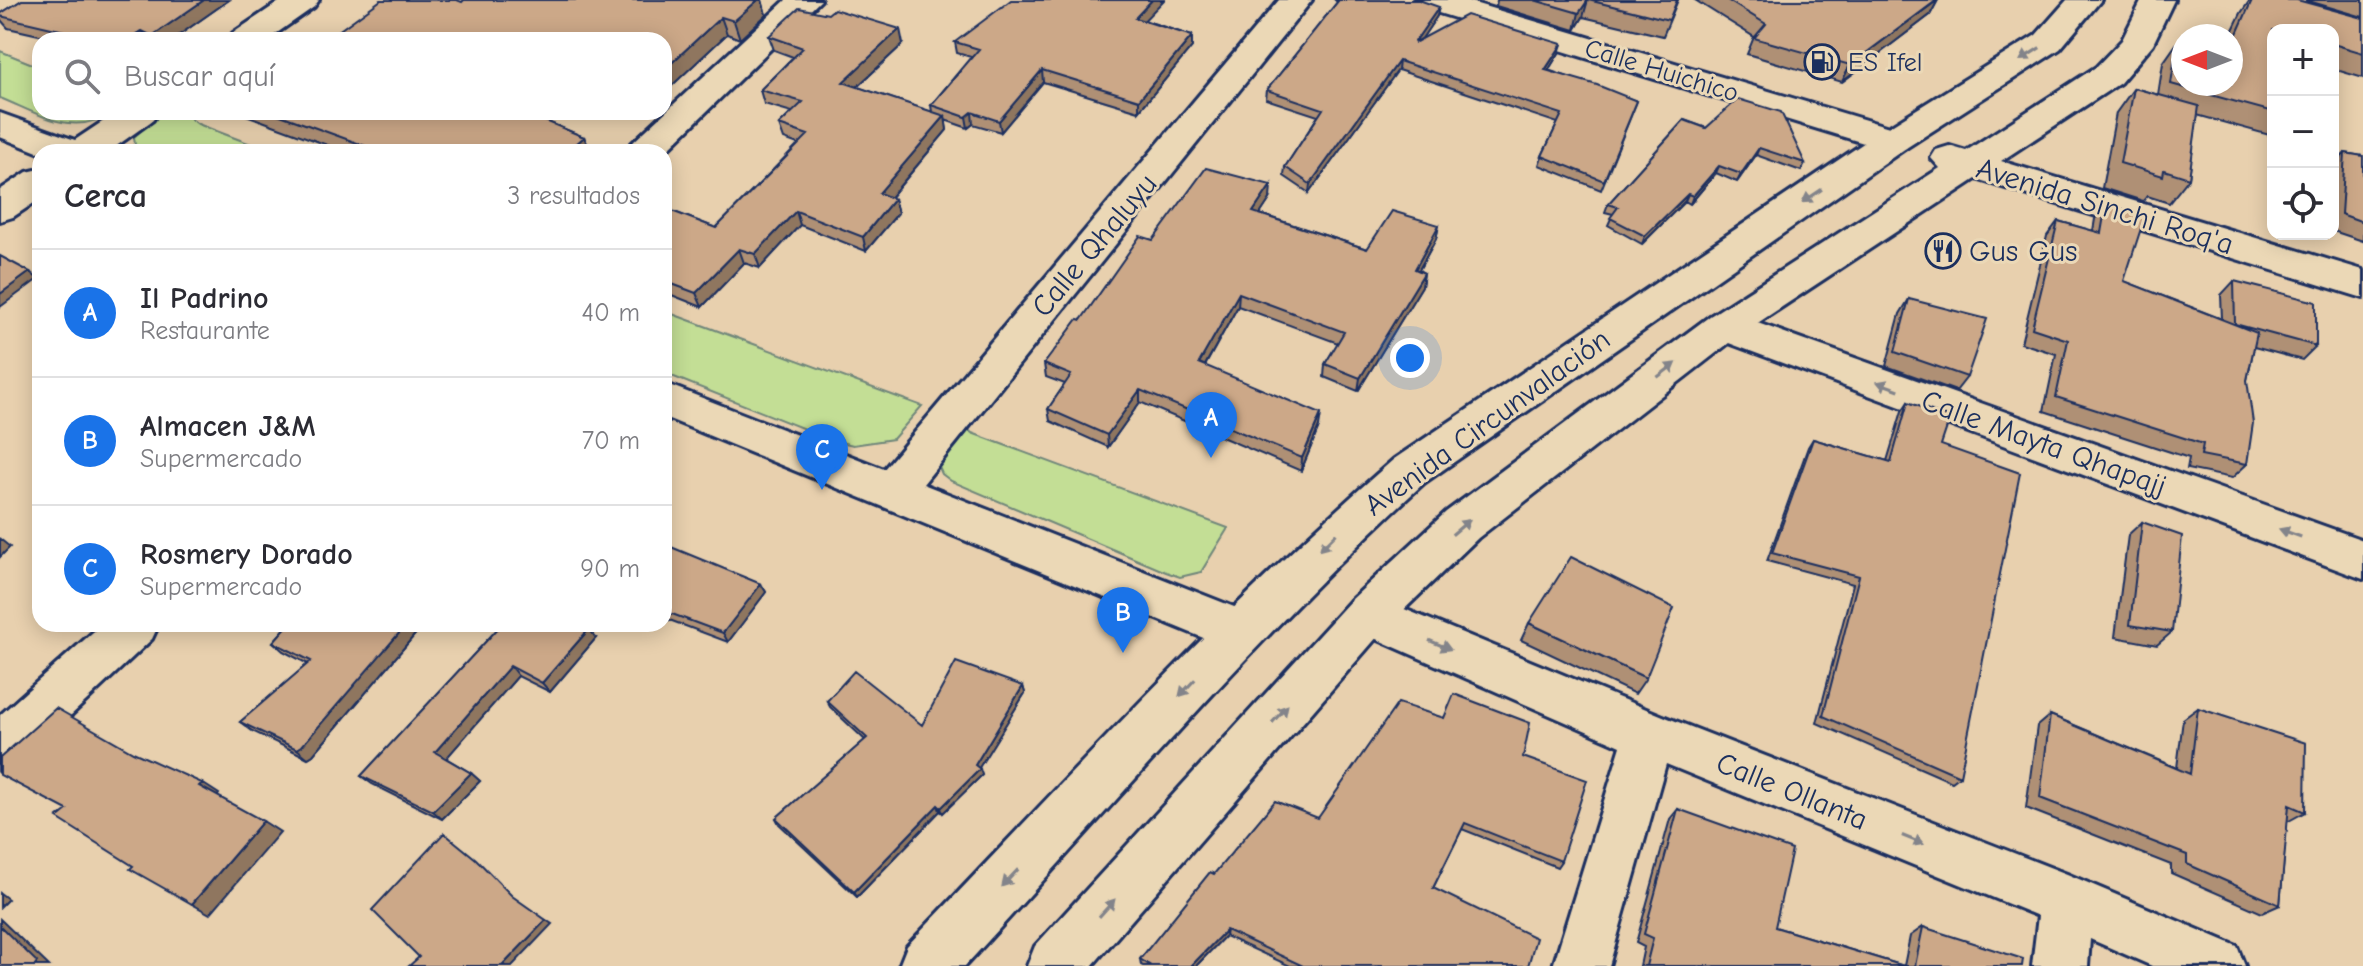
<!DOCTYPE html>
<html lang="es">
<head>
<meta charset="utf-8">
<style>
	:root { --surface:#fff; --page:#f2f2f3; --text:#2b2b33; --muted:#7c7c81; --line:#e1e1e2; --accent:#1a73e8 }
	body { margin:0; font-family:"Comic Neue",sans-serif; background:var(--page); color:var(--text) }
	.controls { position:absolute; right:24px; top:24px; display:grid; overflow:hidden; border-radius:16px; box-shadow:0 4px 20px #0003 }
	.controls button { width:72px; height:72px; display:grid; place-items:center; padding:0; border:0; border-bottom:2px solid var(--line); background:var(--surface); color:var(--text); font:40px sans-serif }
	.compass { position:absolute; left:2171px; top:24px; width:72px; height:72px; border-radius:50%; background:var(--surface); box-shadow:0 4px 20px #0003; rotate:270deg }
	.you { position:absolute; left:1410px; top:358px; width:28px; height:28px; margin:-20px; border:6px solid #fff; border-radius:50%; background:#1a73e8; box-shadow:0 0 0 12px #1a73e833 }
	.badge { display:grid; place-items:center; width:52px; height:52px; border-radius:50%; background:var(--accent); color:#fff; font-size:26px; font-weight:700 }
	.pin { position:absolute; translate:-50% -66px; filter:drop-shadow(0 2px 4px #0008) }
	.pin::after { content:''; position:absolute; top:42px; width:28px; height:24px; background:inherit; clip-path:polygon(0 0,100% 0,50% 100%) }
	.list { margin:0; padding:0; list-style:none }
	h2 { display:flex; justify-content:space-between; align-items:center; height:104px; margin:0; padding:0 32px; font-size:34px }
	h2 small { font-size:26px; font-weight:400; color:var(--muted) }
	.list li { display:grid; grid-template-columns:52px 1fr auto; gap:24px; align-items:center; box-sizing:border-box; height:128px; padding:0 32px; border-top:2px solid var(--line) }
	.list b { display:block; font-size:30px; white-space:nowrap }
	.list p { margin:0; font-size:26px; white-space:nowrap; color:var(--muted) }
	.list em { font-size:26px; font-style:normal; color:var(--muted) }
	.icon { flex:none; width:44px; height:44px; fill:none; stroke:currentColor; stroke-width:2; stroke-linecap:round; stroke-linejoin:round }
	.map { position:relative; flex:none; width:2363px; height:966px; overflow:hidden }
	.search { position:absolute; background:var(--surface); box-shadow:0 4px 20px #0003; left:32px; top:32px; width:640px; height:88px; display:flex; align-items:center; gap:20px; box-sizing:border-box; padding:0 28px; border-radius:24px; color:var(--muted); font-size:30px }
	.panel { position:absolute; background:var(--surface); box-shadow:0 4px 20px #0003; left:32px; top:144px; width:640px; height:488px; border-radius:24px }
	.map>svg:first-child { display:block }
	.green { fill:#c3de95; stroke:#6f867a; stroke-width:2 }
	.lines { fill:none; stroke-linecap:round; stroke-linejoin:round }
	.street-casing { stroke:#1b2f5e; stroke-width:6 }
	.secondary-casing { stroke:#1b2f5e; stroke-width:6 }
	.street { fill:#ebd8b6; fill-rule:evenodd }
	.secondary { fill:#ebd8b6; fill-rule:evenodd }
	.wall { fill:#af9075; stroke:#1b2f5e; stroke-width:2 }
	.shaded-wall { fill:#8f765f; stroke:#1b2f5e; stroke-width:2 }
	.building { fill:#cca888; stroke:#1b2f5e; stroke-width:2 }
	.oneway { fill:#83848a }
	.labels { text-anchor:middle; stroke-width:6; stroke-linejoin:round; paint-order:stroke }
	.far-poi-label { font-size:26px; fill:#1b2f5e; stroke:#ebd8b6; text-anchor:start }
	.far-street-label { font-size:26px; fill:#1b2f5e; stroke:#ebd8b6 }
	.street-label { font-size:30px; fill:#1b2f5e; stroke:#ebd8b6 }
	.poi-label { font-size:30px; fill:#1b2f5e; stroke:#ebd8b6; text-anchor:start }
</style>
</head>
<body>
<div class="map">
<svg width="2363" height="966" viewBox="0 0 2363 966">
	<rect width="100%" height="100%" fill="#e8d0ae"/>
	<filter id="ink" filterUnits="userSpaceOnUse"><feTurbulence type="fractalNoise" baseFrequency=".0125" numOctaves="2"/><feDisplacementMap in="SourceGraphic" scale="16" xChannelSelector="R" yChannelSelector="G"/><feConvolveMatrix kernelMatrix="1 2 1 2 8 2 1 2 1" color-interpolation-filters="sRGB"/></filter>
	<g filter="url(#ink)">
		<!-- green -->
		<path class="green" d="M 0,51 L 40,67 L 40,112 L 114,112 C 73,138 40,114 0,98 Z
			M 162,112 L 190,112 L 191,119 L 198,124 L 272,152 L 146,152 L 135,145 L 134,137 Z
			M 664,311 L 922,406 L 893,439 L 853,445 L 832,440 L 664,373 Z
			M 965,427 L 972,433 L 1228,528 L 1201,572 L 1180,577 L 1166,572 L 951,481 L 942,474 L 938,465 Z"/>
		<g class="lines">
			<defs>
				<path id="street" d="M 282,0 L 319,0 L 314,7 L 267,40 L 228,40 L 233,33 Z
					M 786,0 L 821,0 L 664,153 L 626,152 L 631,144 Z
					M 1279,0 L 1312,0 L 923,484 L 1257,616 L 1264,631 L 1257,646 L 1240,652 L 1223,646 L 664,417 L 664,383 L 884,469 Z
					M 1414,0 L 1464,0 L 1906,132 L 1911,140 L 1906,148 L 1893,152 L 1880,148 L 1419,7 Z
					M 117,112 L 158,112 L 153,120 L 108,152 L 40,153 L 0,137 L 0,113 L 75,140 Z
					M 40,169 L 40,199 L 13,217 L 0,221 L 0,190 L 27,172 Z
					M 1724,311 L 2363,540 L 2363,579 L 1710,336 L 1704,326 L 1710,316 Z
					M 1368,594 L 1668,718 L 2067,874 L 2237,946 L 2245,966 L 2152,966 L 2090,939 L 2088,966 L 2032,966 L 2038,916 L 1666,764 L 1609,966 L 1553,966 L 1621,746 L 1351,628 L 1344,614 L 1351,600 Z
					M 102,624 L 159,624 L 152,639 L 18,765 L 0,771 L 0,715 Z"/>
				<path id="secondary" d="M 2067,0 L 2101,0 L 2060,49 L 1906,148 L 1424,483 C 1259,633 1116,803 965,966 L 899,966 L 907,946 C 1066,780 1220,610 1394,459 L 1880,132 L 2036,35 Z
					M 2142,0 L 2174,0 L 2153,44 L 2120,83 L 2001,161 L 2363,270 L 2363,298 L 1976,179 L 1738,336 L 1478,538 L 1385,628 L 1092,966 L 1027,966 L 1035,946 L 1351,600 L 1446,512 L 1710,316 L 1940,168 L 1931,158 L 1936,150 L 1949,146 L 1966,151 L 2096,67 L 2122,40 Z"/>
			</defs>
			<!-- street casing -->
			<use href="#street" class="street-casing"/>
			<!-- secondary casing -->
			<use href="#secondary" class="secondary-casing"/>
			<!-- street -->
			<use href="#street" class="street"/>
			<!-- secondary -->
			<use href="#secondary" class="secondary"/>
		</g>
		<!-- wall -->
		<path class="wall" d="M 22,0 L 229,0 L 172,40 L 61,40 L 8,28 L 0,19 L 0,14 Z
			M 464,0 L 762,0 L 766,15 L 740,39 L 727,34 L 664,93 L 664,40 L 462,2 Z
			M 1335,0 L 1419,0 L 1437,16 L 1421,39 L 1559,53 L 1548,70 L 1637,101 L 1601,190 L 1539,165 L 1542,156 L 1558,123 L 1398,70 L 1309,193 L 1284,176 L 1285,167 L 1318,116 L 1266,99 L 1267,90 L 1337,2 Z
			M 1497,0 L 1678,0 L 1663,36 L 1583,17 L 1575,30 L 1496,6 Z
			M 1695,0 L 1938,0 L 1930,15 L 1842,82 L 1747,54 L 1754,37 Z
			M 2250,0 L 2297,0 L 2363,18 L 2363,78 L 2333,69 L 2333,30 L 2273,30 L 2273,136 L 2197,115 L 2189,178 L 2169,203 L 2147,196 L 2143,201 L 2102,188 L 2116,113 L 2134,88 L 2158,95 L 2163,63 L 2177,43 L 2231,84 L 2230,36 L 2241,13 Z
			M 2305,0 L 2363,0 L 2363,17 Z
			M 1144,20 L 1192,36 L 1192,47 L 1139,111 L 1043,82 L 1001,132 L 973,124 L 968,128 L 945,120 L 947,130 L 890,198 L 894,199 L 898,213 L 866,251 L 800,225 L 760,268 L 744,263 L 702,307 L 664,292 L 664,208 L 716,228 L 798,144 L 784,139 L 779,125 L 792,112 L 764,104 L 760,90 L 793,57 L 774,50 L 769,36 L 903,44 L 857,87 L 932,112 L 931,105 L 971,57 L 957,53 L 955,42 Z
			M 238,112 L 524,112 L 584,137 L 591,152 L 346,152 Z
			M 1684,120 L 1805,163 L 1801,171 L 1756,155 L 1737,182 L 1716,173 L 1690,204 L 1685,201 L 1642,244 L 1608,225 L 1613,214 L 1605,212 L 1608,204 Z
			M 2345,153 L 2363,156 L 2363,241 L 2333,231 L 2333,166 Z
			M 1270,199 L 1260,214 L 1367,249 L 1439,225 L 1436,239 L 1419,270 L 1424,273 L 1422,286 L 1358,391 L 1324,377 L 1325,364 L 1338,343 L 1238,306 L 1205,366 L 1319,427 L 1301,471 L 1140,402 L 1108,447 L 1050,421 L 1048,409 L 1065,384 L 1046,377 L 1044,364 L 1153,240 Z
			M 2106,204 L 2124,281 L 2222,319 L 2221,295 L 2234,281 L 2316,346 L 2302,360 L 2254,347 L 2247,380 L 2247,464 L 2232,478 L 2187,469 L 2189,458 L 2044,411 L 2056,354 L 2021,343 L 2047,236 L 2058,221 L 2093,231 L 2095,219 Z
			M 1909,299 L 1967,377 L 1956,391 L 1886,366 L 1900,314 Z
			M 1908,402 L 1941,445 L 1960,776 L 1952,782 L 1817,723 L 1853,584 L 1767,561 L 1808,447 L 1813,439 L 1887,461 L 1902,411 Z
			M 2142,522 L 2172,632 L 2157,645 L 2115,637 L 2128,535 Z
			M 664,558 L 761,584 L 766,592 L 728,642 L 664,618 Z
			M 1529,623 L 1646,678 L 1635,694 L 1521,640 Z
			M 289,624 L 424,624 L 313,755 L 308,758 L 252,731 L 240,722 L 308,664 L 283,651 L 273,642 Z
			M 502,624 L 596,638 L 550,692 L 518,676 L 446,758 L 471,773 L 480,781 L 442,819 L 372,784 L 361,776 Z
			M 1023,686 L 1025,693 L 978,768 L 982,775 L 943,813 L 940,811 L 857,897 L 779,824 L 776,818 L 865,740 L 830,707 L 827,701 L 922,725 Z
			M 2198,708 L 2305,812 L 2287,822 L 2280,905 L 2262,913 L 2171,873 L 2171,865 L 2026,808 L 2037,726 L 2050,715 L 2177,768 L 2183,719 Z
			M 1444,718 L 1523,757 L 1561,861 L 1557,867 L 1462,829 L 1433,888 L 1528,966 L 1290,966 L 1225,936 L 1196,966 L 1143,966 L 1141,965 L 1140,959 L 1214,874 L 1318,818 Z
			M 1678,809 L 1775,927 L 1904,966 L 1910,936 L 1923,927 L 2022,966 L 1640,966 L 1644,947 L 1636,943 L 1670,819 Z"/>
		<!-- shaded-wall -->
		<path class="shaded-wall" d="M 204,0 L 229,0 L 172,40 L 155,40 L 152,36 Z
			M 758,0 L 762,0 L 766,15 L 740,39 L 734,21 Z
			M 1152,0 L 1164,0 L 1136,29 L 1135,18 Z
			M 1588,0 L 1583,17 L 1575,30 L 1579,13 Z
			M 1938,0 L 1930,15 L 1842,82 L 1850,65 Z
			M 1439,7 L 1437,16 L 1413,52 L 1414,43 Z
			M 721,17 L 727,34 L 664,93 L 664,70 Z
			M 900,29 L 903,44 L 846,97 L 843,82 Z
			M 142,31 L 149,40 L 127,40 Z
			M 1192,36 L 1192,47 L 1139,111 L 1139,100 Z
			M 1562,44 L 1559,53 L 1543,79 L 1545,70 Z
			M 1399,61 L 1398,70 L 1309,193 L 1310,184 Z
			M 1042,70 L 1043,82 L 1001,132 L 999,121 Z
			M 972,112 L 973,124 L 968,128 L 966,117 Z
			M 945,116 L 947,130 L 882,207 L 879,193 Z
			M 584,137 L 591,152 L 567,152 Z
			M 1759,148 L 1756,155 L 1737,182 L 1741,174 Z
			M 1719,166 L 1716,173 L 1690,204 L 1693,196 Z
			M 1271,185 L 1270,199 L 1253,225 L 1253,212 Z
			M 1688,194 L 1685,201 L 1642,244 L 1645,236 Z
			M 894,199 L 898,213 L 866,251 L 863,237 Z
			M 796,211 L 800,225 L 760,268 L 755,254 Z
			M 1439,225 L 1436,239 L 1412,282 L 1415,269 Z
			M 739,249 L 744,263 L 702,307 L 696,293 Z
			M 30,272 L 38,279 L 0,307 L 0,294 Z
			M 1424,273 L 1422,286 L 1358,391 L 1360,378 Z
			M 1239,293 L 1238,306 L 1199,376 L 1199,363 Z
			M 1140,390 L 1140,402 L 1108,447 L 1107,435 Z
			M 1321,414 L 1319,427 L 1301,471 L 1302,458 Z
			M 0,539 L 10,547 L 0,557 Z
			M 761,584 L 766,592 L 728,642 L 723,633 Z
			M 407,624 L 424,624 L 313,755 L 308,758 L 297,749 Z
			M 589,629 L 596,638 L 550,692 L 542,683 Z
			M 510,666 L 518,676 L 444,761 L 435,752 Z
			M 1023,686 L 1025,693 L 977,771 L 975,765 Z
			M 980,769 L 982,775 L 943,813 L 941,808 Z
			M 471,773 L 480,781 L 442,819 L 433,811 Z
			M 202,783 L 219,794 L 217,797 L 199,786 Z
			M 938,805 L 940,811 L 857,897 L 854,892 Z
			M 263,821 L 280,832 L 210,914 L 192,904 Z
			M 0,893 L 8,899 L 0,907 Z
			M 0,919 L 49,966 L 34,966 L 0,926 Z
			M 546,920 L 552,924 L 512,966 L 502,966 Z
			M 1226,930 L 1225,936 L 1196,966 L 1191,966 Z"/>
		<!-- building -->
		<path class="building" d="M 22,0 L 204,0 L 152,36 L 142,31 L 127,40 L 103,40 L 0,16 L 0,14 Z
			M 381,0 L 457,0 L 462,2 L 464,0 L 758,0 L 734,21 L 721,17 L 664,70 L 664,40 L 326,40 Z
			M 1011,0 L 1152,0 L 1135,18 L 1192,36 L 1139,100 L 1042,70 L 999,121 L 972,112 L 966,117 L 931,105 L 979,49 L 955,42 Z
			M 1339,0 L 1419,0 L 1439,7 L 1414,43 L 1466,15 L 1562,44 L 1545,70 L 1597,85 L 1637,101 L 1604,181 L 1542,156 L 1562,114 L 1399,61 L 1310,184 L 1285,167 L 1323,109 L 1267,90 Z
			M 1534,0 L 1677,0 L 1669,20 L 1588,0 L 1579,13 Z
			M 1727,0 L 1937,0 L 1850,65 L 1754,38 L 1766,24 Z
			M 2252,0 L 2297,0 L 2363,18 L 2363,53 L 2333,44 L 2333,30 L 2273,30 L 2273,112 L 2171,84 L 2177,43 L 2183,45 L 2183,84 L 2231,84 L 2231,47 Z
			M 799,8 L 828,14 L 834,9 L 900,29 L 843,82 L 945,116 L 879,193 L 894,199 L 863,237 L 796,211 L 755,254 L 739,249 L 696,293 L 664,281 L 664,208 L 716,228 L 808,135 L 779,125 L 803,102 L 760,90 L 803,48 L 769,36 Z
			M 2134,88 L 2199,106 L 2189,178 L 2164,170 L 2163,176 L 2120,163 Z
			M 1738,99 L 1781,112 L 1805,163 L 1759,148 L 1741,174 L 1719,166 L 1693,196 L 1688,194 L 1645,236 L 1610,218 L 1618,207 L 1608,204 L 1684,120 L 1706,128 Z
			M 272,112 L 524,112 L 584,137 L 567,152 L 382,152 Z
			M 2345,153 L 2363,156 L 2363,222 L 2341,214 Z
			M 1206,168 L 1271,185 L 1253,212 L 1367,249 L 1392,211 L 1439,225 L 1415,269 L 1424,273 L 1360,378 L 1325,364 L 1344,332 L 1239,293 L 1199,363 L 1321,414 L 1302,458 L 1140,390 L 1107,435 L 1048,409 L 1071,375 L 1044,364 L 1078,319 L 1081,320 L 1140,236 L 1153,240 Z
			M 2106,204 L 2145,216 L 2124,281 L 2257,333 L 2247,380 L 2253,423 L 2247,464 L 2201,455 L 2203,444 L 2056,397 L 2068,340 L 2032,328 L 2058,221 L 2101,233 Z
			M 0,256 L 30,272 L 0,294 Z
			M 2234,281 L 2316,302 L 2316,346 L 2235,324 Z
			M 1909,299 L 1987,319 L 1967,377 L 1895,352 Z
			M 1908,402 L 1950,418 L 1941,445 L 2020,473 L 1960,776 L 1823,716 L 1859,576 L 1772,553 L 1813,439 L 1891,462 Z
			M 2142,522 L 2182,536 L 2172,632 L 2130,625 Z
			M 671,547 L 761,584 L 723,633 L 664,611 L 664,558 Z
			M 1571,557 L 1674,608 L 1646,678 L 1529,623 Z
			M 289,624 L 407,624 L 302,746 L 297,749 L 240,722 L 311,661 L 273,642 Z
			M 502,624 L 578,624 L 589,629 L 542,683 L 510,666 L 435,752 L 471,773 L 433,811 L 361,776 Z
			M 956,662 L 1023,686 L 975,765 L 980,769 L 941,808 L 938,805 L 854,892 L 776,818 L 867,738 L 827,701 L 854,671 L 922,725 Z
			M 1454,694 L 1530,723 L 1523,757 L 1587,780 L 1561,861 L 1465,823 L 1433,888 L 1536,938 L 1528,966 L 1303,966 L 1226,930 L 1191,966 L 1151,966 L 1140,959 L 1210,872 L 1214,874 L 1275,801 L 1318,818 L 1398,703 L 1444,718 Z
			M 56,708 L 133,752 L 202,783 L 199,786 L 263,821 L 192,904 L 130,869 L 133,866 L 57,818 L 67,810 L 0,775 L 0,758 Z
			M 2198,708 L 2306,743 L 2305,812 L 2289,805 L 2280,905 L 2187,864 L 2187,855 L 2040,798 L 2050,715 L 2190,774 Z
			M 1678,809 L 1792,850 L 1775,927 L 1904,966 L 1646,966 L 1653,938 L 1644,934 Z
			M 444,833 L 476,859 L 512,896 L 546,920 L 502,966 L 409,966 L 419,957 L 372,910 Z
			M 0,926 L 37,962 L 34,966 L 0,966 Z
			M 1923,927 L 2023,959 L 2022,966 L 1915,966 Z"/>
		<!-- one-way arrows -->
		<defs><path id="oneway-solid" d="M-6-.8H1V-3.2L6.5 0L1 3.2V.8H-6Z" transform="scale(2)"/></defs>
		<g class="oneway">
			<use href="#oneway-solid" transform="translate(2030 54) rotate(148)"/>
			<use href="#oneway-solid" transform="translate(1812 196) rotate(146)"/>
			<use href="#oneway-solid" transform="translate(1667 370) rotate(-37)"/>
			<use href="#oneway-solid" transform="translate(1888 386) rotate(-160)"/>
			<use href="#oneway-solid" transform="translate(1461 527) rotate(-40)"/>
			<use href="#oneway-solid" transform="translate(2290 533) rotate(-160)"/>
			<use href="#oneway-solid" transform="translate(1328 542) rotate(135)"/>
			<use href="#oneway-solid" transform="translate(1440 645) rotate(23)"/>
			<use href="#oneway-solid" transform="translate(1187 688) rotate(133)"/>
			<use href="#oneway-solid" transform="translate(1280 714) rotate(-48)"/>
			<use href="#oneway-solid" transform="translate(1913 840) rotate(22)"/>
			<use href="#oneway-solid" transform="translate(1010 878) rotate(133)"/>
			<use href="#oneway-solid" transform="translate(1107 908) rotate(-48)"/>
		</g>
	</g>
	<!-- icons -->
	<defs>
		<symbol id="fuel-ring" viewBox="-11 -11 22 22"><circle r="9.5" fill="#ebd8b6" stroke="#1b2f5e" stroke-width="1.5"/><path d="M-5.5-6h7V0h2V4h1.3V-2.5L3-4.5l.8-.8L6-3V5H2.5V1h-1V6h-7ZM-4.2-4.7v3.2H.2V-4.7Z" fill="#1b2f5e"/></symbol>
		<symbol id="restaurant-ring" viewBox="-11 -11 22 22"><circle r="9.5" fill="#ebd8b6" stroke="#1b2f5e" stroke-width="1.5"/><path d="M-5-6h1v4h1v-4h1v4h1v-4h1v5L-1.5 .5V6h-2V.5L-5-1ZM5-6V6H3V1.5H1.5Q1.5-4 5-6Z" fill="#1b2f5e"/></symbol>
	</defs>
	<g fill-rule="evenodd">
		<use href="#fuel-ring" x="1802" y="42" width="40" height="40"/>
		<use href="#restaurant-ring" x="1923" y="231" width="40" height="40"/>
	</g>
	<g class="labels">
		<!-- far-poi labels -->
		<g class="far-poi-label">
			<text x="1848" y="71">ES Ifel</text>
		</g>
		<!-- far-street labels -->
		<g class="far-street-label">
			<text transform="translate(1662 70) rotate(17)" y="9">Calle Huichico</text>
		</g>
		<!-- street labels -->
		<g class="street-label">
			<text transform="translate(2105 206) rotate(17)" y="10">Avenida Sinchi Roq'a</text>
			<text transform="translate(1094 245) rotate(-50)" y="10">Calle Qhaluyu</text>
			<text transform="translate(1487 422) rotate(-36)" y="10">Avenida Circunvalación</text>
			<text transform="translate(2044 443) rotate(20)" y="10">Calle Mayta Qhapajj</text>
			<text transform="translate(1792 791) rotate(22)" y="10">Calle Ollanta</text>
		</g>
		<!-- poi labels -->
		<g class="poi-label">
			<text x="1969" y="261">Gus Gus</text>
		</g>
	</g>
</svg>
<div class="controls">
<button>+</button>
<button>−</button>
<button><svg class="icon" aria-label="locate" viewBox="0 0 24 24"><circle cx="12" cy="12" r="6"/><path d="M12 2v4M12 18v4M2 12h4M18 12h4"/></svg></button>
</div>
<svg class="compass" viewBox="-18 -18 36 36"><path d="M0-13l5 13h-10z" fill="#e53935"/><path d="M0 13l5-13h-10z" fill="#7c7c81"/></svg>
<div class="you"></div>
<div class="pin badge" style="left:1211px;top:458px">A</div>
<div class="pin badge" style="left:1123px;top:653px">B</div>
<div class="pin badge" style="left:822px;top:490px">C</div>
<div class="search"><svg class="icon" aria-label="search" viewBox="0 0 24 24"><circle cx="10" cy="10" r="6"/><path d="M15 15l6 6"/></svg>Buscar aquí</div>
<section class="panel">
<h2>Cerca<small>3 resultados</small></h2>
<ul class="list">
<li><span class="badge">A</span><div><b>Il Padrino</b><p>Restaurante</p></div><em>40 m</em></li>
<li><span class="badge">B</span><div><b>Almacen J&amp;M</b><p>Supermercado</p></div><em>70 m</em></li>
<li><span class="badge">C</span><div><b>Rosmery Dorado</b><p>Supermercado</p></div><em>90 m</em></li>
</ul>
</section>
</div>
</body>
</html>
